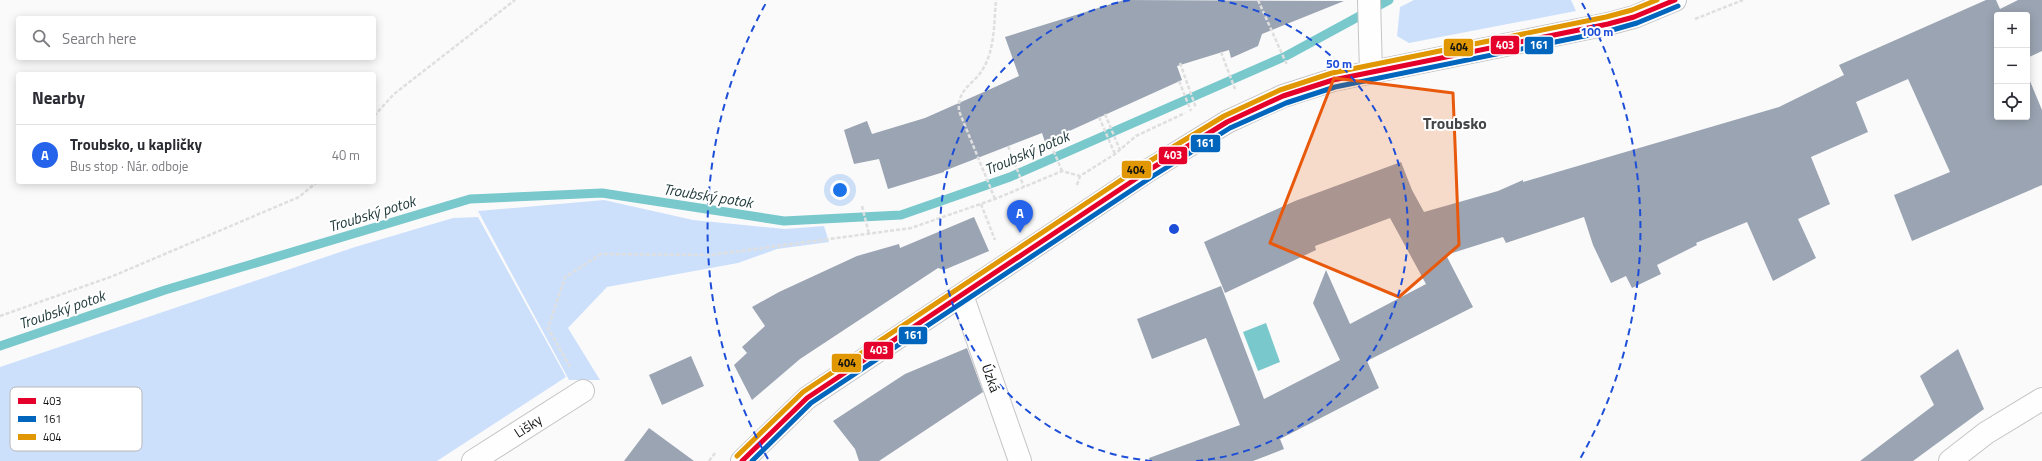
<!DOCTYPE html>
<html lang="en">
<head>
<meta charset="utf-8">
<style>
	:root { --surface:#fff; --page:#f2f2f3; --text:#2b2b33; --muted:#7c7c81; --line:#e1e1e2; --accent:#2563eb }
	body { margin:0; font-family:"Titillium Web",sans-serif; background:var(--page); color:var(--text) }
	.controls { position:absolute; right:12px; top:12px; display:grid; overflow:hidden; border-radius:4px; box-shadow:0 2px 10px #0003 }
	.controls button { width:36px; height:36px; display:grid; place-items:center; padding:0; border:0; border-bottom:1px solid var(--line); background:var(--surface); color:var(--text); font:20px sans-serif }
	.you { position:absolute; left:840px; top:190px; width:14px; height:14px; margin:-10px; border:3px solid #fff; border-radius:50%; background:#1a73e8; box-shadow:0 0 0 6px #1a73e833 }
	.badge { display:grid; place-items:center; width:26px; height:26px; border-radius:50%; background:var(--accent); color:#fff; font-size:13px; font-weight:700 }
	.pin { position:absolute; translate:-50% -33px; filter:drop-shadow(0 1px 2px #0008) }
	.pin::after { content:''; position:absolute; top:21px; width:14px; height:12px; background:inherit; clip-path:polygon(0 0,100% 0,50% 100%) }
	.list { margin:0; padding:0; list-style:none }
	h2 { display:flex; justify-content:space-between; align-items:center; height:52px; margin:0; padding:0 16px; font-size:17px }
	h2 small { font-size:13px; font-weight:400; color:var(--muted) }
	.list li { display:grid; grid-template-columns:26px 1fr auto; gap:12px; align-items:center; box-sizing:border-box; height:60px; padding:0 16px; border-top:1px solid var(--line) }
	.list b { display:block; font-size:15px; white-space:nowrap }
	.list p { margin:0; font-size:13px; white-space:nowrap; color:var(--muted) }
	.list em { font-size:13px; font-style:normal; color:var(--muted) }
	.icon { flex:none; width:22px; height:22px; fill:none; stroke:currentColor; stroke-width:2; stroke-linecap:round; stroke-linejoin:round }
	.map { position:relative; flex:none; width:2042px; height:461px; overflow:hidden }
	.search { position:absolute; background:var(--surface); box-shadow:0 2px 10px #0003; left:16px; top:16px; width:360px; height:44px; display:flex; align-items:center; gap:10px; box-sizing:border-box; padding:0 14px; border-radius:4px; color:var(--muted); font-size:15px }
	.panel { position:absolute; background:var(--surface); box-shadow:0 2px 10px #0003; left:16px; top:72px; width:360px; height:112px; border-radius:4px }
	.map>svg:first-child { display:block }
	.green { fill:#cde0fb }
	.water { fill:#78c8cc }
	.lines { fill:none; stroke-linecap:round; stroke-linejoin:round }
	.stream { stroke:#78c8cc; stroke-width:9 }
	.building { fill:#9ba4b2 }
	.minor-casing { stroke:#c5c5c6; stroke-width:24 }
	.path { stroke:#dfdfe0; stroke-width:2.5; stroke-dasharray:4 2; stroke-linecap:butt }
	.minor { stroke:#fefefe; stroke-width:22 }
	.bus-1-casing { stroke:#fff; stroke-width:8 }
	.bus-2-casing { stroke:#fff; stroke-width:8 }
	.bus-3-casing { stroke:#fff; stroke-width:8 }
	.bus-1 { stroke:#e4002b; stroke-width:5 }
	.bus-2 { stroke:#0065bd; stroke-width:5 }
	.bus-3 { stroke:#e09702; stroke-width:5 }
	.marked { fill:#e8590c; fill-opacity:0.2; stroke:#e8590c; stroke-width:3; stroke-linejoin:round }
	.ring { fill:none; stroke:#1d4ed8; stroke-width:2; stroke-dasharray:7 5 }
	.labels { text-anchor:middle; stroke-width:4; stroke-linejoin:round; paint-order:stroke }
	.street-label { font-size:14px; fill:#131414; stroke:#fff }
	.water-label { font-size:15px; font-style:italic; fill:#243d3e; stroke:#fff }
	.quarter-label { font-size:16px; font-weight:bold; fill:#454647; stroke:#fff }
	.key { fill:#fff; stroke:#b8b8b8; stroke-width:1 }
	.key-label { font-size:11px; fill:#131414 }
	.centre { fill:#1d4ed8; stroke:#fff; stroke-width:2 }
	.ring-label { font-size:12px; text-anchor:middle; font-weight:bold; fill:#1d4ed8; stroke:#fff; stroke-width:4; stroke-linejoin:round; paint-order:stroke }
	.line-badge { stroke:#fff; stroke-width:1.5 }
	.badge-label { font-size:11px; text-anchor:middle; font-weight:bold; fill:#fff }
	.pale-badge-label { font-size:11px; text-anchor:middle; font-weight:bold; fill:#111 }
</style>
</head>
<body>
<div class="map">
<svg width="2042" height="461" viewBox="0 0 2042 461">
	<rect width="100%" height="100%" fill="#fafafb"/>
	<!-- green -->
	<path class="green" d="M 1414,0 L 1571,0 L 1576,11 L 1409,43 L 1397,36 L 1400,7 Z
		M 604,200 L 693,220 L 785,229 L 824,226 L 829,242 L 777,249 L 738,263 L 607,287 L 568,328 L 600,380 L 569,380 L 478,211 Z
		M 478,217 L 566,377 L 437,461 L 0,461 L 0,367 L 355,247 L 453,218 Z"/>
	<!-- water -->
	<path class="water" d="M 1266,323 L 1280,362 L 1258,371 L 1243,332 Z"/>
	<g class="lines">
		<!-- stream -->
		<path class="stream" d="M 0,346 L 165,290 L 470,199 L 602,193 L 784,221 L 901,215 L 1010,177 L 1286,56 L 1389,0"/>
	</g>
	<!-- building -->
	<path class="building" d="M 1124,0 L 1344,1 L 1262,34 L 1258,46 L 1231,58 L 1229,50 L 1177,66 L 1182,80 L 1045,142 L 1042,133 L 944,171 L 944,172 L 888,189 L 879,159 L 854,164 L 844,130 L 867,121 L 872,134 L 925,118 L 995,87 L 1019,76 L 1005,37 Z
		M 1986,0 L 1996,0 L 2000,9 L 2018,0 L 2042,0 L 2042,51 L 2027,58 L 2027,15 L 1997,15 L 1997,117 L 2027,117 L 2027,74 L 2042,110 L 2042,185 L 1912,241 L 1894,195 L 1950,172 L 1908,79 L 1856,102 L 1868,132 L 1811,157 L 1830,204 L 1798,219 L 1816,258 L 1773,281 L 1747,222 L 1696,243 L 1697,245 L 1657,265 L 1661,274 L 1632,288 L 1626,276 L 1611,283 L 1593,245 L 1584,217 L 1506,243 L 1503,237 L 1446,255 L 1473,307 L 1367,361 L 1379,388 L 1280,439 L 1284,449 L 1253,461 L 1150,461 L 1149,458 L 1240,425 L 1206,338 L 1152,359 L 1137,319 L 1221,286 L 1264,399 L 1340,360 L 1313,303 L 1326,270 L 1350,324 L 1426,284 L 1390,218 L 1315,246 L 1316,250 L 1225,293 L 1204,242 L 1295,201 L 1401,162 L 1412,190 L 1424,212 L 1498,191 L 1523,180 L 1523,182 L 1779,107 L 1844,75 L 1839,65 Z
		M 974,217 L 989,251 L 944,270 L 938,268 L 800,359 L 752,400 L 734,365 L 747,353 L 742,347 L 765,326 L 752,307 L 779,292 L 857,256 L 899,244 L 900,248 Z
		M 967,348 L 983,392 L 879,461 L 859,461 L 855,449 L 833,421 L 905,374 Z
		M 1958,349 L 1984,409 L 1913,461 L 1860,461 L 1934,405 L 1920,376 Z
		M 691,356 L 704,386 L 662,405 L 649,375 Z
		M 649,428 L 694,461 L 624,461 Z"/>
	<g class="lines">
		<defs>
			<path id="minor" d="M 1369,0 L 1371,72
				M 962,295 L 1020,461
				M 473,461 L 583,391
				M 742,461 L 807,398 L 1149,170 L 1227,122 L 1283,96 L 1333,80 L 1608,24 L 1634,17 L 1675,0
				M 1950,461 L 1986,433 L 2042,399"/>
		</defs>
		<!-- minor casing -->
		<use href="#minor" class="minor-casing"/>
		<!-- path -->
		<path class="path" d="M 1258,0 L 1287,65
			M 1695,19 L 1743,0
			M 1221,52 L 1235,89
			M 1180,63 L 1196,108
			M 1179,81 L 1191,111
			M 1105,114 L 1120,150
			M 374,116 L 394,94 L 515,0
			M 1099,117 L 1115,154
			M 1049,140 L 1062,171
			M 1008,146 L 1024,187
			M 1077,185 L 1080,176
			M 995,199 L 959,111 C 957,87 975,85 984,67 C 995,48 994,21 996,0
			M 981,204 L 995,240
			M 862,206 L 869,234
			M 0,316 L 113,276 L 299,197 L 317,182
			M 570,367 L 548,328 L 565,277 L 601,254 L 711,255 L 911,228 L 995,199 L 1062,171 L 1080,176 L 1115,154 L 1136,136 L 1185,113
			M 709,461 L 715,453"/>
		<!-- minor -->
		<use href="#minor" class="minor"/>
		<defs>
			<path id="bus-1" d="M 742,461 L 807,398 L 1149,170 L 1227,122 L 1283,96 L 1333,80 L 1608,24 L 1634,17 L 1675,0"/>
			<path id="bus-2" d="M 752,461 L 811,403 L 1153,176 L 1230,128 L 1286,103 L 1335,87 L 1609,31 L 1637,23 L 1678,6"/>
			<path id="bus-3" d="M 737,456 L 803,392 L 1145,164 L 1224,116 L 1280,90 L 1332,73 L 1606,17 L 1632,10 L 1657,0"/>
		</defs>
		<!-- bus-1 casing -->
		<use href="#bus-1" class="bus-1-casing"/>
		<!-- bus-2 casing -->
		<use href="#bus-2" class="bus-2-casing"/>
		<!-- bus-3 casing -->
		<use href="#bus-3" class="bus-3-casing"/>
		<!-- bus-1 -->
		<use href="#bus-1" class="bus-1"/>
		<!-- bus-2 -->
		<use href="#bus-2" class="bus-2"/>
		<!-- bus-3 -->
		<use href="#bus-3" class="bus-3"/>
	</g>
	<!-- marked area -->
	<path class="marked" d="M 1334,78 L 1453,93 L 1459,245 L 1399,297 L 1270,243 Z"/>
	<!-- distance rings -->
	<g class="ring">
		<path d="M1152 461A233 233 0 0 1 1130 0M1218 0A233 233 0 0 1 1196 461"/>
		<path d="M768 459A467 467 0 0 1 766 3M1582 3A467 467 0 0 1 1580 459"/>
	</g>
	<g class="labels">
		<!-- street labels -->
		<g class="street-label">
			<text transform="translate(991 378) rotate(71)" y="5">Úzká</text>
			<text transform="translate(528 426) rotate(-33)" y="5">Lišky</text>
		</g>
		<!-- water labels -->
		<g class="water-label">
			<text transform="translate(1027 153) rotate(-23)" y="5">Troubský potok</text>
			<text transform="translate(708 196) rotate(9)" y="5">Troubský potok</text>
			<text transform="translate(372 214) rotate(-17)" y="5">Troubský potok</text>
			<text transform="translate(62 310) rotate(-19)" y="5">Troubský potok</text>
		</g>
		<!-- quarter labels -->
		<g class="quarter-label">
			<text x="1455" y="129">Troubsko</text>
		</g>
	</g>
	<!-- legend -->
	<rect x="10" y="387" width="132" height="64" rx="6" class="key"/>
	<rect x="18" y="398" width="18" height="6" fill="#e4002b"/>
	<rect x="18" y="416" width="18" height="6" fill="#0065bd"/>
	<rect x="18" y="434" width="18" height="6" fill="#e09702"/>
	<g class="key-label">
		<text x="43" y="405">403</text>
		<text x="43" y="423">161</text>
		<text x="43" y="441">404</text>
	</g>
	<circle cx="1174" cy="229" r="6" class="centre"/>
	<g class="ring-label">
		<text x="1597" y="36">100 m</text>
		<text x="1339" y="68">50 m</text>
	</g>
	<g class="line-badge">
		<rect x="1490" y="35" width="30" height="20" rx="4" fill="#e4002b"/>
		<rect x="1524" y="36" width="30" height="19" rx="4" fill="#0065bd"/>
		<rect x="1443" y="38" width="31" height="19" rx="4" fill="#e09702"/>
		<rect x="1190" y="134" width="31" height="19" rx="4" fill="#0065bd"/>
		<rect x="1158" y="146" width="30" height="19" rx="4" fill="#e4002b"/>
		<rect x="1121" y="160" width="31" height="19" rx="4" fill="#e09702"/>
		<rect x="898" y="326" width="30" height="19" rx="4" fill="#0065bd"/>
		<rect x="863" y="341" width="31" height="19" rx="4" fill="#e4002b"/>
		<rect x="831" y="353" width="31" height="20" rx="4" fill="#e09702"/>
	</g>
	<g class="badge-label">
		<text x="1505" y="49">403</text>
		<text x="1539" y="49">161</text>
		<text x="1205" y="147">161</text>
		<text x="1173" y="159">403</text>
		<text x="913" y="339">161</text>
		<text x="879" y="354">403</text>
	</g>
	<g class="pale-badge-label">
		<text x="1459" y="51">404</text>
		<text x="1136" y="174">404</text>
		<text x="847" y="367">404</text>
	</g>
</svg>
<div class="controls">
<button>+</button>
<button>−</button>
<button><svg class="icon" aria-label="locate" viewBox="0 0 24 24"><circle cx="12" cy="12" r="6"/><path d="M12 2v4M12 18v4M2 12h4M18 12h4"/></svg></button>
</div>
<div class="you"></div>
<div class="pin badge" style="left:1020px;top:233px">A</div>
<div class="search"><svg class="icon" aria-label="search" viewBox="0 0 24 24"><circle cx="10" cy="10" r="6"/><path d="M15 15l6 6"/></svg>Search here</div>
<section class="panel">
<h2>Nearby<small></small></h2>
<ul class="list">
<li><span class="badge">A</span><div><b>Troubsko, u kapličky</b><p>Bus stop · Nár. odboje</p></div><em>40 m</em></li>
</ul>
</section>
</div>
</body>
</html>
